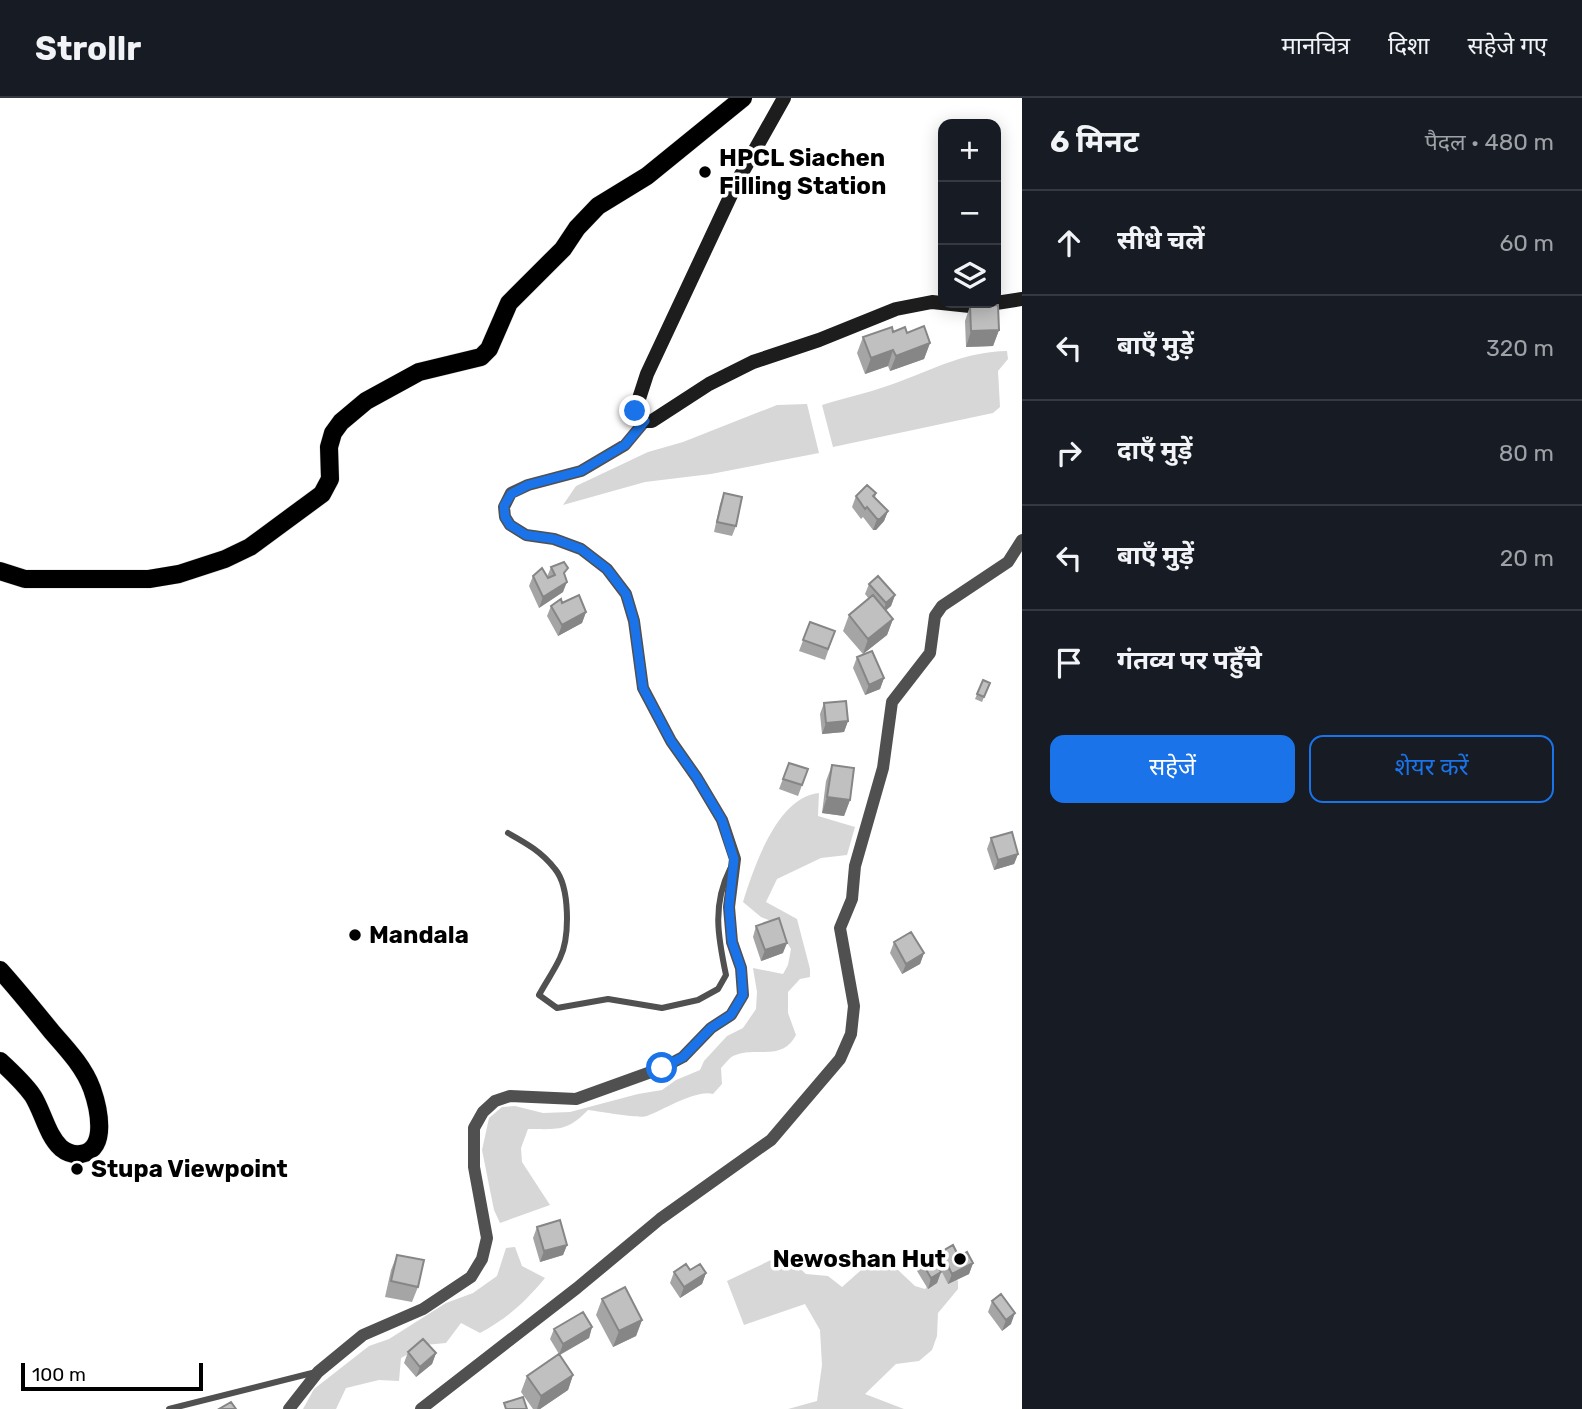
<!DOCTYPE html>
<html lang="hi">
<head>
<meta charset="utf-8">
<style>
	:root { --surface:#171b24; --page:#242831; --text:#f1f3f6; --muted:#9ea1a6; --line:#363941; --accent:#1a73e8 }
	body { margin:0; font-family:Rubik,"Noto Sans Devanagari",sans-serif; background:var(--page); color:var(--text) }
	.controls { position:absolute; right:21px; top:21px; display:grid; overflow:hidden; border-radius:14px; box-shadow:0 4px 18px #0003 }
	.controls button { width:63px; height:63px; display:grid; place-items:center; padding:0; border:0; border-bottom:2px solid var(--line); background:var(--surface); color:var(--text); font:35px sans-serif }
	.scale { position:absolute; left:21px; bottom:18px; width:182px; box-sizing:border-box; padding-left:7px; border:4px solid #000; border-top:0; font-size:19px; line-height:24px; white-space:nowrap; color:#000; -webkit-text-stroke:5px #fff; paint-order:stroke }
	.stop { position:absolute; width:21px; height:21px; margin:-16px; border:5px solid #1a73e8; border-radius:50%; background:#fff }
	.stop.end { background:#1a73e8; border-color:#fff; box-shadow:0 2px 7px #0008 }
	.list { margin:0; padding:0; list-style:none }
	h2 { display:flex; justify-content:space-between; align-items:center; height:91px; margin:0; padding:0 28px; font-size:30px }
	h2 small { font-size:23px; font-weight:400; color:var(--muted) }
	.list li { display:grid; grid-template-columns:46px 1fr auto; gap:21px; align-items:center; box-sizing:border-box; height:105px; padding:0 28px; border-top:2px solid var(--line) }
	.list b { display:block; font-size:26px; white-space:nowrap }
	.list em { font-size:23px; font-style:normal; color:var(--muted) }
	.actions { display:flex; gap:14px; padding:21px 28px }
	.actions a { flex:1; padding:16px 0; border:2px solid var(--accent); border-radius:14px; text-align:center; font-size:24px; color:var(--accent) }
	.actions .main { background:var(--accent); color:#fff }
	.icon { flex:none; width:38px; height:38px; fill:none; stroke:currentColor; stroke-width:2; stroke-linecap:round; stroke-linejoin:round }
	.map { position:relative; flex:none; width:1022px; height:1311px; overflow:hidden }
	header { display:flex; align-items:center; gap:42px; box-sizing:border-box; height:98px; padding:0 35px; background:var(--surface); border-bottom:2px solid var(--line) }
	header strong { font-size:33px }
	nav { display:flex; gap:38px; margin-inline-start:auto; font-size:24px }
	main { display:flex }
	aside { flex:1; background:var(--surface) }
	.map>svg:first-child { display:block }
	.green { fill:#d7d7d7 }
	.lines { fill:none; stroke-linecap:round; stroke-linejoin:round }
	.primary-casing { stroke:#dbdbdb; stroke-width:19 }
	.lane { stroke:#505050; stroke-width:6 }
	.street { stroke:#505050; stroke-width:12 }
	.secondary { stroke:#1d1d1d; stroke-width:14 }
	.primary { stroke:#000; stroke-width:18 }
	.wall { fill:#a5a5a5 }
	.shaded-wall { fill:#868686 }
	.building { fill:#c0c0c0; stroke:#868686; stroke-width:2 }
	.route { stroke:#1a73e8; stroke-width:9 }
	.poi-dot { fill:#000; stroke:#fff; stroke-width:2.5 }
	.labels { text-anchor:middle; stroke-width:7; stroke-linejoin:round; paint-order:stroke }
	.poi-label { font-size:24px; font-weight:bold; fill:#000; stroke:#fff; text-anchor:start }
</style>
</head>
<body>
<header>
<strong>Strollr</strong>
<nav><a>मानचित्र</a><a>दिशा</a><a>सहेजे गए</a></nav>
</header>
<main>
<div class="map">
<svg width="1022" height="1311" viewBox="0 0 1022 1311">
	<rect width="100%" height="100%" fill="#fff"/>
	<!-- green -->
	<path class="green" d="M 1007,253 L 1008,261 L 998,273 L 1000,309 L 993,315 L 833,349 L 822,307 C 848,299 876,293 901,283 C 939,269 965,254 1007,253 Z
		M 807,306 L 819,355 L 711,376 L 645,384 L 563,407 L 576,388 L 648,354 L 683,344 L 777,307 Z
		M 819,695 L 818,718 L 855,729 L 847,757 L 821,760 L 777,781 L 766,804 L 797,821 L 810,871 L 810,879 L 800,881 L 788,894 L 788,915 L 796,937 C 781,965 755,947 733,958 C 729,960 724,967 721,970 L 722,986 L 713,996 C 697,991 663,1012 647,1018 C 639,1021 599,1013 588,1012 C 567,1034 557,1031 528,1031 L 521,1050 L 522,1064 L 550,1107 L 500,1125 L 494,1112 L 482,1052 L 489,1020 L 502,1009 L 515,1008 L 543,1015 L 570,1014 L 638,996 L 662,992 L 676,982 L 700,972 L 704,963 L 727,938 L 743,930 L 756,911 L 757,894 L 753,870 L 783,876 L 788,867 L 791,851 L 774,824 L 761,819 L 743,804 C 754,769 777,699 819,695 Z
		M 515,1149 L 522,1168 L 545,1180 C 524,1205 509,1219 480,1235 L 461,1225 L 446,1245 L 425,1247 L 401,1260 L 399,1283 L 379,1282 L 346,1290 L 336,1311 L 303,1311 L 314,1291 L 369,1248 L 389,1241 L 446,1205 L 473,1195 L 497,1178 L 506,1150 Z
		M 790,1153 L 797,1168 L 806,1176 L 828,1178 L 842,1189 L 868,1166 L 898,1172 L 915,1188 L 925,1191 L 937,1176 L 947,1174 L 958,1183 L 958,1191 L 938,1215 L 937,1238 L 932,1252 L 919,1263 L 896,1266 L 865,1296 L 904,1311 L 788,1311 L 817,1303 L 822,1267 L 820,1232 L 805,1206 L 744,1227 L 727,1183 Z"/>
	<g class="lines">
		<defs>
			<path id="primary" d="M 0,473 L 25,481 L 149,481 L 179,476 L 225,461 L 250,449 L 322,396 L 330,381 L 329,349 L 333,335 L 341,324 L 366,303 L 419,274 L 481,259 L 489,251 L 509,205 L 563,151 L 577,130 L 598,108 L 647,78 L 743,0
				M 0,872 C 18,892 35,913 52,934 C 67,951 84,969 92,991 C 98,1008 109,1052 81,1056 C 73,1057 67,1055 61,1050 C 47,1037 43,1014 33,998 C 24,985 12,974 0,963"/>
		</defs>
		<!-- primary casing -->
		<use href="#primary" class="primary-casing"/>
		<!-- lane -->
		<path class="lane" d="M 508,735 C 526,745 542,754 555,771 C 570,789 570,839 560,860 C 554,873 546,884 539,897 L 557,910 L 608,901 L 662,910 L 698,902 L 718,891 L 726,877 C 718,839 712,807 730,771
			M 169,1311 L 316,1274"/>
		<!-- street -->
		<path class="street" d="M 289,1311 L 318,1274 L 363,1237 L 423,1211 L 471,1179 L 482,1161 L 487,1140 L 474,1069 L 474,1030 L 483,1014 L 495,1003 L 510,998 L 576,1001 L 662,970 L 683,959 L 711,930 L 731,917 L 743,897 L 741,870 L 732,844 L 729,809 L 735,761 L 722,722 L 697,680 L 671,643 L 643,590 L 634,523 L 626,496 L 607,471 L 581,451 L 554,441 L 526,437 L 510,427 L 505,419 L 504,409 L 511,395 L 528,387 L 581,373 L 625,347 L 645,323
			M 421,1311 L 577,1190 L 660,1121 L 771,1042 L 840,961 L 851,936 L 854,908 L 840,830 L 852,801 L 855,768 L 883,670 L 892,604 L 930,555 L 935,518 L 942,508 L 1008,464 L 1022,442"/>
		<!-- secondary -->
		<path class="secondary" d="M 784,0 L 738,82 L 647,276 L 635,313 L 645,323 L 652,323 L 709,286 L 753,264 L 819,242 L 896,211 L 932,204 L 970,208 L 995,205
			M 996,205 L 1022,201"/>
		<!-- primary -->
		<use href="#primary" class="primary"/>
	</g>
	<!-- wall -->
	<path class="wall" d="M 970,208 L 999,232 L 993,248 L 966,249 L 965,223 Z
		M 893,234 L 907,235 L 930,245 L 924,261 L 890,273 L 888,268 L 865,276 L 857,255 L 863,239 Z
		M 724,395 L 736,428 L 732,438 L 714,434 L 720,406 Z
		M 876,395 L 875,400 L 888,413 L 884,423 L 876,432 L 873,432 L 863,419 L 861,421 L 852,409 L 856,398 Z
		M 551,469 L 565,479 L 563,494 L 539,510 L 529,488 L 533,478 L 547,479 Z
		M 869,486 L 895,497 L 891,508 L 886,512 L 893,521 L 887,537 L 863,556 L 843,533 L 849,517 L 869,501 L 865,496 Z
		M 551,508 L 586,514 L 582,525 L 558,538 L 547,518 Z
		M 810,524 L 835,533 L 825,562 L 799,553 Z
		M 857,559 L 884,580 L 880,591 L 865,597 L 853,570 Z
		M 983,582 L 990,585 L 982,604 L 975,601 Z
		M 824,605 L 848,623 L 844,634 L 822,636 L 820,616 Z
		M 789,665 L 808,671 L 798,698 L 779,691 Z
		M 832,667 L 850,702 L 844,718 L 822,715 L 826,683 Z
		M 991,740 L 1018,756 L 1014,766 L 994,772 L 987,751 Z
		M 756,828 L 783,855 L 761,863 L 753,839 Z
		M 894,844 L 924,855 L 920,866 L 902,876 L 890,855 Z
		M 537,1129 L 567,1147 L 563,1157 L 540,1164 L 533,1140 Z
		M 941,1154 L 959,1159 L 973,1165 L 969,1176 L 948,1186 L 937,1164 Z
		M 397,1157 L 418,1189 L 412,1204 L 385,1199 L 391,1172 Z
		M 921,1163 L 941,1174 L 937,1185 L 928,1191 L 917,1173 Z
		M 690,1172 L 706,1175 L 702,1186 L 680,1200 L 670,1185 L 674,1174 Z
		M 602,1201 L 642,1222 L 636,1238 L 613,1249 L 596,1217 Z
		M 992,1203 L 1011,1226 L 1002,1233 L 988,1214 Z
		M 592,1229 L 589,1240 L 560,1257 L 573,1277 L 568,1292 L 540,1311 L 533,1311 L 521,1294 L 527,1278 L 559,1256 L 550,1241 L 554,1231 Z
		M 408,1254 L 436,1255 L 432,1266 L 416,1279 L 404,1265 Z"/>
	<!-- shaded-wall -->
	<path class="shaded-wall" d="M 999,232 L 993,248 L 966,249 L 971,233 Z
		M 930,245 L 924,261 L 890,273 L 896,258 Z
		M 893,252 L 888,268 L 865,276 L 871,260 Z
		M 888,413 L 884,423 L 876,432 L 873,432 L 877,421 Z
		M 567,484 L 563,494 L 539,510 L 543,499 Z
		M 895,497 L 891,508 L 882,516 L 886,505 Z
		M 586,514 L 582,525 L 558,538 L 562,527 Z
		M 893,521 L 887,537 L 863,556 L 868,541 Z
		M 884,580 L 880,591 L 865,597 L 869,587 Z
		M 848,623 L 844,634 L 822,636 L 826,625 Z
		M 827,699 L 850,702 L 844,718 L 822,715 Z
		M 1018,756 L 1014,766 L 994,772 L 998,762 Z
		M 787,845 L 783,855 L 761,863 L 765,852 Z
		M 924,855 L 920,866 L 902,876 L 906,866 Z
		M 567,1147 L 563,1157 L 540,1164 L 544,1153 Z
		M 973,1165 L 969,1176 L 948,1186 L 952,1176 Z
		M 941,1174 L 937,1185 L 928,1191 L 931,1180 Z
		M 706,1175 L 702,1186 L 680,1200 L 684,1189 Z
		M 1015,1215 L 1011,1226 L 1002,1233 L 1006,1222 Z
		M 642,1222 L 636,1238 L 613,1249 L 619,1233 Z
		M 592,1229 L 589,1240 L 559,1257 L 563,1246 Z
		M 436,1255 L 432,1266 L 416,1279 L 420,1269 Z
		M 573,1277 L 568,1292 L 540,1311 L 537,1311 L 541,1298 Z"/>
	<!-- building -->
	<path class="building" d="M 998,207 L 999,232 L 971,233 L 970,208 Z
		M 924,228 L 930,245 L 896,258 L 893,252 L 871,260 L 863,239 L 892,229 L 893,234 L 905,229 L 907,235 Z
		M 867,387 L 876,395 L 873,398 L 888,413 L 880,421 L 877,421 L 867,409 L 865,411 L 856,398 Z
		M 724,395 L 742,399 L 736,428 L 717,424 Z
		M 564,464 L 568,470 L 564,475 L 567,484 L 543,499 L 533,478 L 542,470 L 548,480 L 555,477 L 551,469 Z
		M 878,478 L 895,497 L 886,505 L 869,486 Z
		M 579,497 L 586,514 L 562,527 L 551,508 L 561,501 L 562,505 Z
		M 873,497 L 893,521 L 868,541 L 849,517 Z
		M 810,524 L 835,533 L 828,551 L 803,542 Z
		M 872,553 L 884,580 L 869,587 L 857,559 Z
		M 983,582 L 990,585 L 984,599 L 977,596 Z
		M 846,603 L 848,623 L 826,625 L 824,605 Z
		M 789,665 L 808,671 L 802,687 L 783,681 Z
		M 832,667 L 854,670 L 850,702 L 827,699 Z
		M 1012,734 L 1018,756 L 998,762 L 991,740 Z
		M 779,820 L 787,845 L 765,852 L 756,828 Z
		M 911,834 L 924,855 L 906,866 L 894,844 Z
		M 560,1122 L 567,1147 L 544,1153 L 537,1129 Z
		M 953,1147 L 959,1159 L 967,1154 L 973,1165 L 952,1176 L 941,1154 Z
		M 397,1157 L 424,1162 L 418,1189 L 391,1183 Z
		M 930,1157 L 941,1174 L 931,1180 L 921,1163 Z
		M 686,1166 L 690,1172 L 700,1166 L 706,1175 L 684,1189 L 674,1174 Z
		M 625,1189 L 642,1222 L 619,1233 L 602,1201 Z
		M 1001,1196 L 1015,1215 L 1006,1222 L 992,1203 Z
		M 583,1214 L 592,1229 L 563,1246 L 554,1231 Z
		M 423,1241 L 436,1255 L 420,1269 L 408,1254 Z
		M 559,1256 L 573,1277 L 541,1298 L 527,1278 Z
		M 523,1299 L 527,1311 L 506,1311 L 504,1305 Z
		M 231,1304 L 236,1311 L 219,1311 Z"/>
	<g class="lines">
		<!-- route -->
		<path class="route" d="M 635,313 L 645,323 L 625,347 L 581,373 L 528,387 L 511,396 L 504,408 L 505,419 L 510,427 L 526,437 L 554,441 L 581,451 L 607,471 L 626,496 L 634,523 L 643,590 L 671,643 L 697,680 L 722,722 L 734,761 L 729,809 L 732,844 L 741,870 L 743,897 L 731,917 L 711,930 L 683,959 L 662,970"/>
	</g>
	<!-- markers -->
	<g class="poi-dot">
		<circle cx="705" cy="74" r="7"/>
		<circle cx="355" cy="837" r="7"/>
		<circle cx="77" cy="1071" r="7"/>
		<circle cx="960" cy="1161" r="7"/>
	</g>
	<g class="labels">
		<!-- poi labels -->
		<g class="poi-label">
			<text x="719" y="68">HPCL Siachen<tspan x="719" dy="28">Filling Station</tspan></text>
			<text x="369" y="845">Mandala</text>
			<text x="91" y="1079">Stupa Viewpoint</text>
			<text x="946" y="1169" text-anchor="end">Newoshan Hut</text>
		</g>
	</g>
</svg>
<div class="controls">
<button>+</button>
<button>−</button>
<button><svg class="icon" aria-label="layers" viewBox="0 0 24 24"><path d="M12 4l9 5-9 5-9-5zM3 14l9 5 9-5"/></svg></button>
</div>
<div class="scale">100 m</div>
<div class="stop" style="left:662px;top:970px"></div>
<div class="stop end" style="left:635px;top:313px"></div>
</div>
<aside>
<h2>6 मिनट<small>पैदल · 480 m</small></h2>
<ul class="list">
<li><svg class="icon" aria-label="ahead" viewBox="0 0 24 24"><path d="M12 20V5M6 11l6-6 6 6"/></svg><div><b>सीधे चलें</b></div><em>60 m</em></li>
<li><svg class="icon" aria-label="left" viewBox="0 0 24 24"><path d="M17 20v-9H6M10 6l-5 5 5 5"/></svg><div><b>बाएँ मुड़ें</b></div><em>320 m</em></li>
<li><svg class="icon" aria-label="right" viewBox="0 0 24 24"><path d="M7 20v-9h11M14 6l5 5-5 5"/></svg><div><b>दाएँ मुड़ें</b></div><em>80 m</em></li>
<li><svg class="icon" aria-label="left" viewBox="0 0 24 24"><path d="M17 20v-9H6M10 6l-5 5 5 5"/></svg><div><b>बाएँ मुड़ें</b></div><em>20 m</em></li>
<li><svg class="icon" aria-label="arrive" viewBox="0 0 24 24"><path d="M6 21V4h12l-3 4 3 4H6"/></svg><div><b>गंतव्य पर पहुँचे</b></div></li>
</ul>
<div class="actions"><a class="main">सहेजें</a><a>शेयर करें</a></div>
</aside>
</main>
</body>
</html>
